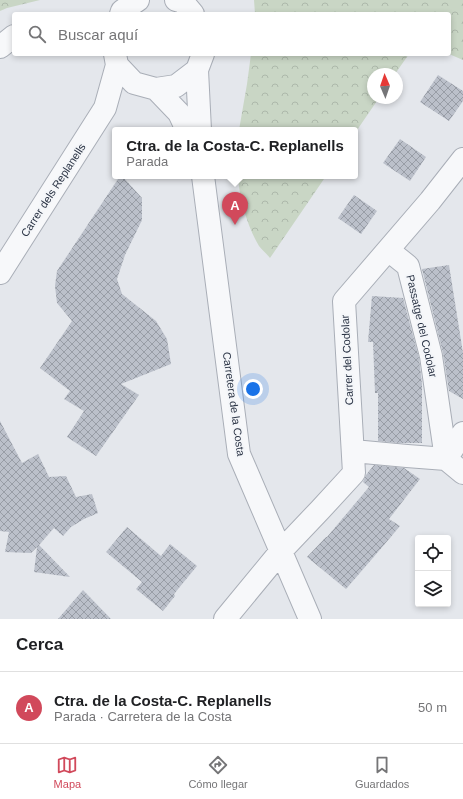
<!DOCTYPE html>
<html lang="es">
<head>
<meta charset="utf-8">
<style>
	:root { --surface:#fff; --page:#f6f6f6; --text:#202124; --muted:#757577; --line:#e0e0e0; --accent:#d1495b }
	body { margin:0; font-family:Helvetica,sans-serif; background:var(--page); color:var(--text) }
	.controls { position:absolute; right:12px; bottom:12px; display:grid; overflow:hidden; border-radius:4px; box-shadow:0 2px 6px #0003 }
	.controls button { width:36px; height:36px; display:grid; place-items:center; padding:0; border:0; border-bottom:1px solid var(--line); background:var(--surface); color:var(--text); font:20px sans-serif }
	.compass { position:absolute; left:367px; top:68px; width:36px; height:36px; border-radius:50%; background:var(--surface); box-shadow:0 2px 6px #0003; rotate:358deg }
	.you { position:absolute; left:253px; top:389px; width:14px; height:14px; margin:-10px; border:3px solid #fff; border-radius:50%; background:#1a73e8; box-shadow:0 0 0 6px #1a73e833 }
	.badge { display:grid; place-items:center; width:26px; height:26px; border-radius:50%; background:var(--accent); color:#fff; font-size:13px; font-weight:700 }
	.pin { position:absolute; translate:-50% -33px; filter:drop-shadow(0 1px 2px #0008) }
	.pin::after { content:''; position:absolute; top:21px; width:14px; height:12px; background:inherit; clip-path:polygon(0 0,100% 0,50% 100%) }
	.popup { position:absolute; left:112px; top:127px; width:246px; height:52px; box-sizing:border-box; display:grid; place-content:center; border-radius:4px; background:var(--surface); filter:drop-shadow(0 1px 3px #0005); font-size:13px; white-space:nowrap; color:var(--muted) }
	.popup b { font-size:15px; color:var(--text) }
	.popup::after { content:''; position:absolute; left:50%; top:100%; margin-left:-8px; border:8px solid transparent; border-top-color:var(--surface) }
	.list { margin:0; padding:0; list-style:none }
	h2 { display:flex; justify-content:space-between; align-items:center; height:52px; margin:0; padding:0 16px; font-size:17px }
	h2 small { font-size:13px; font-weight:400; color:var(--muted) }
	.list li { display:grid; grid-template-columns:26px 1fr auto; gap:12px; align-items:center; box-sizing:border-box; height:72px; padding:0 16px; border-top:1px solid var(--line) }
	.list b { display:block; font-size:15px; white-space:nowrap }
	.list p { margin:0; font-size:13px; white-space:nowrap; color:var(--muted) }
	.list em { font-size:13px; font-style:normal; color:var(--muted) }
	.icon { flex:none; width:22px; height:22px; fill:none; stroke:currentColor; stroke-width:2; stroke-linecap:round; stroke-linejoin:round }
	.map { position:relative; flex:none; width:463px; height:619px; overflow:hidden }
	.search { position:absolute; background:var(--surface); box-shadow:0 2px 6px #0003; left:12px; right:12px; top:12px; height:44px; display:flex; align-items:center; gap:10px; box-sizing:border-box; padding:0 14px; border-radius:4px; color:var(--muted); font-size:15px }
	.sheet { height:124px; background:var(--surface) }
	nav { display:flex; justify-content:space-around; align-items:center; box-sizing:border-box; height:56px; border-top:1px solid var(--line); background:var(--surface); font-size:11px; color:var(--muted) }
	nav a { display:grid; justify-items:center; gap:2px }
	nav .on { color:var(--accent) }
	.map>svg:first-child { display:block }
	.forest { fill:url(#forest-crowns) }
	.building { fill:url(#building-cross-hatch) }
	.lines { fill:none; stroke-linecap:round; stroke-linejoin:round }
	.minor-casing { stroke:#a9aeb7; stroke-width:24 }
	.minor { stroke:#f7f8fa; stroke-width:22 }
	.labels { text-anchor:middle; stroke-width:4; stroke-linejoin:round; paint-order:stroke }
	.street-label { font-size:11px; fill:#2b3445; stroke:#f4f6f9 }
</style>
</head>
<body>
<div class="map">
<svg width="463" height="619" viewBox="0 0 463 619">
	<defs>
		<pattern id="forest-crowns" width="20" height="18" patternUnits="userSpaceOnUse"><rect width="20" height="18" fill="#c9d6c5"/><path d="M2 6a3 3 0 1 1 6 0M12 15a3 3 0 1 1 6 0" fill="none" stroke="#adb8ab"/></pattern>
		<pattern id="building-cross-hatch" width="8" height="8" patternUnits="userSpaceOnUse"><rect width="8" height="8" fill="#bbc0ca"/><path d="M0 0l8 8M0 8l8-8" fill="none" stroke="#989da6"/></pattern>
	</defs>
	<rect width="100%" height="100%" fill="#e4e7ec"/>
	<!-- forest -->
	<path class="forest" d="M 0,0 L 40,0 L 7,8 L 0,11 Z
		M 254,0 L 463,0 L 463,60 L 449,54 L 449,14 L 255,14 Z
		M 251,54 L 409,54 L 395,74 L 373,74 L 373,98 L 379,98 L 355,133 L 355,130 L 239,130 L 247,84 Z
		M 238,176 L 326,176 L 270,258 C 267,254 262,250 259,246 C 248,228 239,198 238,176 Z"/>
	<!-- building -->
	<path class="building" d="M 438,75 L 463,91 L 463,101 L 449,121 L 420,102 Z
		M 400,139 L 426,157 L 410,181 L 383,163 Z
		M 120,176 L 122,176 L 142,198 L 142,220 L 125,255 L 117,279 L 122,294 L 156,321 L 167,339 L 171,364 L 121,384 L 139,395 L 96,456 L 67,437 L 84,411 L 64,399 L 70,391 L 40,368 L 72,321 L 57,303 L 55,286 L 57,271 Z
		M 354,195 L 377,211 L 361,234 L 338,218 Z
		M 449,265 L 463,353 L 463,399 L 449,391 L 443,353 L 422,269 Z
		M 372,296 L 403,298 L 419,358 L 422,384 L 422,443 L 399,443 L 378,441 L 378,393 L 375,393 L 373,342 L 368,342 Z
		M 0,421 L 22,463 L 38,454 L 49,477 L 66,476 L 76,497 L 92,494 L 98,513 L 84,519 L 71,527 L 63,536 L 54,528 L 39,545 L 70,577 L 34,572 L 37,547 L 31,553 L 5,552 L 9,532 L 0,531 Z
		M 374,465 L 404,468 L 420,479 L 389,519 L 400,526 L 378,552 L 346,589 L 307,557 L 326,537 L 327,537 L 369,487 L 363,482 L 366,475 Z
		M 127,527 L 161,556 L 170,544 L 197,566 L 174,594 L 175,596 L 163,611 L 136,589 L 142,582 L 106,552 Z
		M 83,590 L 111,619 L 58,619 Z"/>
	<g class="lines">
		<defs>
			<path id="minor" d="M 176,0 L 183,2 L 193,14
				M 121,14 L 122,11 L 138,0
				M 0,47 L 14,36
				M 115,54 L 117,65 L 134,83 L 156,89 L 176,86 L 197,70 L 203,54
				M 197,70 L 200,130
				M 156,89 L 179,113 L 187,130
				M 203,176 L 239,454 L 310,619
				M 388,250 L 408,266 L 431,356 L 446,459
				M 0,273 L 105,108 L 117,65
				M 353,451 L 407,456 L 446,459
				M 446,459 L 463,433
				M 446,459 L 463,473
				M 225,619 L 281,551 L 320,510 L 354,473 L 344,301 L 430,201 L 463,159"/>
		</defs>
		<!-- minor casing -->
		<use href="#minor" class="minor-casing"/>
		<!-- minor -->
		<use href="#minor" class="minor"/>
	</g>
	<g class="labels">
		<!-- street labels -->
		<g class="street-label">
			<text transform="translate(53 190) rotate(-57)" y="4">Carrer dels Replanells</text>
			<text transform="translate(422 326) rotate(77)" y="4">Passatge del Codolar</text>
			<text transform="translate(347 360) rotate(-93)" y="4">Carrer del Codolar</text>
			<text transform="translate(234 404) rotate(82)" y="4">Carretera de la Costa</text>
		</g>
	</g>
</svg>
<div class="controls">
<button><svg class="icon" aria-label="locate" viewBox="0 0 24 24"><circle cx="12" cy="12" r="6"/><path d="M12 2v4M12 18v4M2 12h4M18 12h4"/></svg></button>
<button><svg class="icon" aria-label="layers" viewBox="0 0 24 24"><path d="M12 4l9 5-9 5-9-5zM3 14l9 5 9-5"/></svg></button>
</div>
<svg class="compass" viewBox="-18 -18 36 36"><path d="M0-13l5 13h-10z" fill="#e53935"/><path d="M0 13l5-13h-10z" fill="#757577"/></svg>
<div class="you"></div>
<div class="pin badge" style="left:235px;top:225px">A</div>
<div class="popup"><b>Ctra. de la Costa-C. Replanells</b>Parada</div>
<div class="search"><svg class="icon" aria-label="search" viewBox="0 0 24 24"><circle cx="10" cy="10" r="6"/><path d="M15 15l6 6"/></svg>Buscar aquí</div>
</div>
<section class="sheet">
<h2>Cerca<small></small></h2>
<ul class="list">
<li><span class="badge">A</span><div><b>Ctra. de la Costa-C. Replanells</b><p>Parada · Carretera de la Costa</p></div><em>50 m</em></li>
</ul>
</section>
<nav>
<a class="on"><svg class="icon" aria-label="map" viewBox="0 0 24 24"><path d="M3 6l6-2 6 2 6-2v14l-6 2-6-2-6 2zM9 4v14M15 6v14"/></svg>Mapa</a>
<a><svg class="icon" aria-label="directions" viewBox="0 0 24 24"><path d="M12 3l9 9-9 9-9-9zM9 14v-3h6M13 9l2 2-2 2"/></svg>Cómo llegar</a>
<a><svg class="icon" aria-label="saved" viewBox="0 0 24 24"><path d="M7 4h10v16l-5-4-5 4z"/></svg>Guardados</a>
</nav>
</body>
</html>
